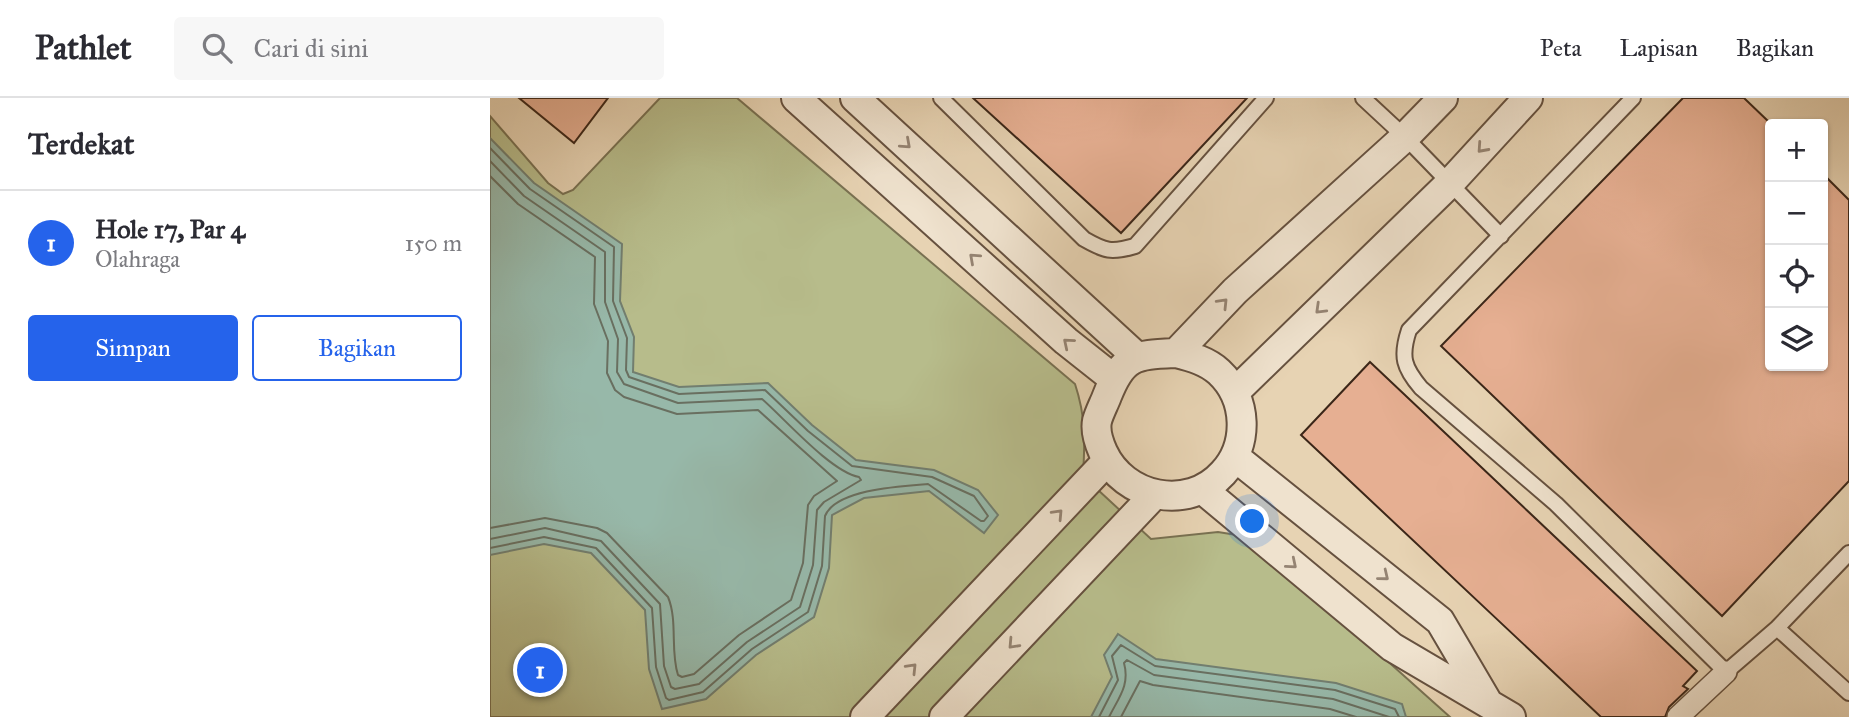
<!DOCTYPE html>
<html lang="id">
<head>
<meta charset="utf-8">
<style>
	:root { --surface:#fff; --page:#f7f7f7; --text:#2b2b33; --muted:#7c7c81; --line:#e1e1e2; --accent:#2563eb }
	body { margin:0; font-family:"IM FELL Great Primer",serif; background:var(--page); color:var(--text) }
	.controls { position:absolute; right:21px; top:21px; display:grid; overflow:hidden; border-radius:7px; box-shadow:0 2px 5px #0004 }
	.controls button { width:63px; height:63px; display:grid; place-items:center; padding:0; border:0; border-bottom:2px solid var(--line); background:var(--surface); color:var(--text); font:35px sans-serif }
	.you { position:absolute; left:763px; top:424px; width:24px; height:24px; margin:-18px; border:5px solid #fff; border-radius:50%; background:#1a73e8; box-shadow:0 0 0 10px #1a73e833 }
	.badge { display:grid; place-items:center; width:46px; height:46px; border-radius:50%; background:var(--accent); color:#fff; font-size:23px; font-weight:700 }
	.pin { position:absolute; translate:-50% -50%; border:4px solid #fff; box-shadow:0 2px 7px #0006 }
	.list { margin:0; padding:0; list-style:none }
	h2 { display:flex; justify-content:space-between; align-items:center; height:91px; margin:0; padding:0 28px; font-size:30px }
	h2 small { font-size:23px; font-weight:400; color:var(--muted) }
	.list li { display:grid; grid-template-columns:46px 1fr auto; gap:21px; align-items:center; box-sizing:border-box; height:105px; padding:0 28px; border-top:2px solid var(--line) }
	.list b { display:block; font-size:26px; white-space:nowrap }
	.list p { margin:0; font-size:23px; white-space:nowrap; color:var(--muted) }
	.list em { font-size:23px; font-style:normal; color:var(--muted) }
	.actions { display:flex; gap:14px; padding:21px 28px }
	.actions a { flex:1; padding:16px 0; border:2px solid var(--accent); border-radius:7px; text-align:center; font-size:24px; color:var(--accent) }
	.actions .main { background:var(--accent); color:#fff }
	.icon { flex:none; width:38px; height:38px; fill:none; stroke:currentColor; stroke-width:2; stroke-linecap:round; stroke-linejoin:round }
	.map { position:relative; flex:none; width:1359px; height:619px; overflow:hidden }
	header { display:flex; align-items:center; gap:42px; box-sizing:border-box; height:98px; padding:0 35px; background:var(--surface); border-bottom:2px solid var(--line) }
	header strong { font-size:33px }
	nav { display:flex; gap:38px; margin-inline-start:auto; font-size:24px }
	.search { width:490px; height:63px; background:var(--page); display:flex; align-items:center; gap:18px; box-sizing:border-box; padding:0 24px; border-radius:7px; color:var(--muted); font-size:26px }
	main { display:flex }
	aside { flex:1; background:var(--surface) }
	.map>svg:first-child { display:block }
	.green { fill:#b7bc8b; stroke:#797152; stroke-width:2 }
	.water { fill:#97b8a9; stroke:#727e6f; stroke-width:2 }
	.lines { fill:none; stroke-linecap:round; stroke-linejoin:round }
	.shore { stroke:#696f60; stroke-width:2 }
	.building { fill:#e6af92; stroke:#3b2618; stroke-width:2 }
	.service-casing { stroke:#66513f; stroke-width:18 }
	.pedestrian-casing { stroke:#66513f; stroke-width:24 }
	.minor-casing { stroke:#66513f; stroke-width:32 }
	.service { stroke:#efe2ce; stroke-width:14 }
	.pedestrian { stroke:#efe2ce; stroke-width:21 }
	.minor { stroke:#efe2ce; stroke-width:28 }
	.oneway { stroke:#958473 }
</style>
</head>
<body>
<header>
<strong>Pathlet</strong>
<div class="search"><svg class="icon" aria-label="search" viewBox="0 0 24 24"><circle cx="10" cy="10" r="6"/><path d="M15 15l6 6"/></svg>Cari di sini</div>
<nav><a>Peta</a><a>Lapisan</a><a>Bagikan</a></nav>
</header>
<main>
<aside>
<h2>Terdekat<small></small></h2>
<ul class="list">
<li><span class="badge">1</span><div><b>Hole 17, Par 4</b><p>Olahraga</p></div><em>150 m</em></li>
</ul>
<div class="actions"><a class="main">Simpan</a><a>Bagikan</a></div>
</aside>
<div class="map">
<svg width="1359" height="619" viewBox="0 0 1359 619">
	<rect width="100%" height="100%" fill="#e7d3b3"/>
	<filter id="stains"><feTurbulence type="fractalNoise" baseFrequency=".00286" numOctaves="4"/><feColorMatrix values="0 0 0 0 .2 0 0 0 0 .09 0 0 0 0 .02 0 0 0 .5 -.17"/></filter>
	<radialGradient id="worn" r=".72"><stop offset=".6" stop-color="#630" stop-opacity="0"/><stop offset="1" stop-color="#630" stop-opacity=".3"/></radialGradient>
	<!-- green -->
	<path class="green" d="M 170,0 L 247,0 L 585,286 C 596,319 595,344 593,378 L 661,441 L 728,434 L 759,439 L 960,619 L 0,619 L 0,18 L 58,85 L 73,96 L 83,92 Z"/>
	<!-- water -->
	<path class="water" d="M 0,40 L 44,85 L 132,146 L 130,203 L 144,239 L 143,274 L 189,289 L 278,285 L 322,327 L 366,362 L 444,372 L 488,392 L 508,417 L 494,435 L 439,393 L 374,400 L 342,417 L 339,470 L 324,519 L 266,557 L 216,601 L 172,611 L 159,571 L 155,512 L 101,455 L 54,446 L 0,457 Z
		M 628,536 L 666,561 L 846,585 L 912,606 L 916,619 L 601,619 L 622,579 L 614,557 Z"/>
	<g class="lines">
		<!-- shore -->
		<path class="shore" d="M 0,50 L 40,91 L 124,149 L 123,203 L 137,240 L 136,272 L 139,279 L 189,296 L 275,292 L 318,333 L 362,368 L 442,379 L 484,398 L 498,418 L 494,423 L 491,423 L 438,386 C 413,388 346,391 335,418 L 332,468 L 318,514 L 262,551 L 213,594 L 179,602 L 176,600 L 166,569 L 162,510 L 106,450 L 54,439 L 0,450
			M 0,63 L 34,98 L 115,154 L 115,204 L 128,241 L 127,274 L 134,286 L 188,305 L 272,301 C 295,321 341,374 369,379 L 371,382 L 334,404 L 327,412 L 323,467 L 310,509 L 257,544 L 209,586 L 185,591 L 181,589 L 174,568 L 170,506 L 111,443 L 55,430 L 0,441
			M 0,78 L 28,106 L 105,159 L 104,206 L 118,243 L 117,275 L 125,292 L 134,299 L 187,316 L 268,312 L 347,383 L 324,398 L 318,407 L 313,465 L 301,502 L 249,537 L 204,576 L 192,579 L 188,577 C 180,553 188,523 178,499 L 117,435 L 107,430 L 55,420 L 0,430
			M 609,619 L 628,582 L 622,558 L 631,547 L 665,568 L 845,592 L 905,611 L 909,619
			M 619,619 C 629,599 640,587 634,565 L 637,562 L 664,577 L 843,601 L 899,619
			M 631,619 L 650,583 L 663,587 L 840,611 L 866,619"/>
	</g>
	<!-- building -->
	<path class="building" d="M 29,0 L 118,0 L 84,45 Z
		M 483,0 L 757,0 L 631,135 Z
		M 1193,0 L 1254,0 L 1280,25 L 1280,268 L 1333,268 L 1333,76 L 1359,102 L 1359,383 L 1232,518 L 951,248 Z
		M 880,264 L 1207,573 L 1193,588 L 1198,591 L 1179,609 L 1175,619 L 1111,619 L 811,337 Z"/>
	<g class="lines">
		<defs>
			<path id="service" d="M 451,0 L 594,141 C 615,153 621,155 645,148 L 776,0
				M 873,0 L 915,39 L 1011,138
				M 1143,0 L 919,232 C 910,259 914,270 931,290 L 1066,406 L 1236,574 L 1287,530 L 1359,455
				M 1287,530 L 1359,595"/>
			<path id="pedestrian" d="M 1188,619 L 1236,574"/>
			<path id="minor" d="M 306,0 L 576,243 L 624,281
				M 365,0 L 646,258
				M 686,255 C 702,259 717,263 729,274 C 758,301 759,347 733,375 C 698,414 634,400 613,354 C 609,345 605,333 607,323 C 609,315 614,306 617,298 C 633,257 645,257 686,255 Z
				M 686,255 L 745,193 L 915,39 L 953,0
				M 745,294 L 960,85 L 1038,0
				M 745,359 L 950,523 L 997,603
				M 712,391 L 902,549 L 1021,619
				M 375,619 L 617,363
				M 454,619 L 664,397"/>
		</defs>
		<!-- service casing -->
		<use href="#service" class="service-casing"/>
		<!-- pedestrian casing -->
		<use href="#pedestrian" class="pedestrian-casing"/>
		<!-- minor casing -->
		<use href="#minor" class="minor-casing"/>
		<!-- service -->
		<use href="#service" class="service"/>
		<!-- pedestrian -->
		<use href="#pedestrian" class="pedestrian"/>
		<!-- minor -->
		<use href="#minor" class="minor"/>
	</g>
	<!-- one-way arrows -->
	<defs><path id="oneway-chevron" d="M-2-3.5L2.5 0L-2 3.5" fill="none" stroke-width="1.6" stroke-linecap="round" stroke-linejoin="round" transform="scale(1.75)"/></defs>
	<g class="oneway">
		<use href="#oneway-chevron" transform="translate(416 46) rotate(42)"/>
		<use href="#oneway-chevron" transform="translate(992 50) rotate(132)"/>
		<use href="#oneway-chevron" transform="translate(484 160) rotate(-138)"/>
		<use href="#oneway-chevron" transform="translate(733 205) rotate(-46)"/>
		<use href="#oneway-chevron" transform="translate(830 211) rotate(136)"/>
		<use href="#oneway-chevron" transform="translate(578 245) rotate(-140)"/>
		<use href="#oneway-chevron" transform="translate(568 416) rotate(-47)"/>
		<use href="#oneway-chevron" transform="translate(802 466) rotate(40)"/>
		<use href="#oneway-chevron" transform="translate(894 478) rotate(39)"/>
		<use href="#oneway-chevron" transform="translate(523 546) rotate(133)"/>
		<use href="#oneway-chevron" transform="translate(422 570) rotate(-46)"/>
	</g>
	<rect width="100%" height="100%" filter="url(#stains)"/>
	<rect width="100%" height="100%" fill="url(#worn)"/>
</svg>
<div class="controls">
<button>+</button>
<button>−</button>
<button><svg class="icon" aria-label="locate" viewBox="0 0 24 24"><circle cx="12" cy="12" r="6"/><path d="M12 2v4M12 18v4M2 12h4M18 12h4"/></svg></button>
<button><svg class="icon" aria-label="layers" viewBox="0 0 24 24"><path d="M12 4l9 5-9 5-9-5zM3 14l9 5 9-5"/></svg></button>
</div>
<div class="you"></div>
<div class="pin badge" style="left:50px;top:572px">1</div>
</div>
</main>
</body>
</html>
